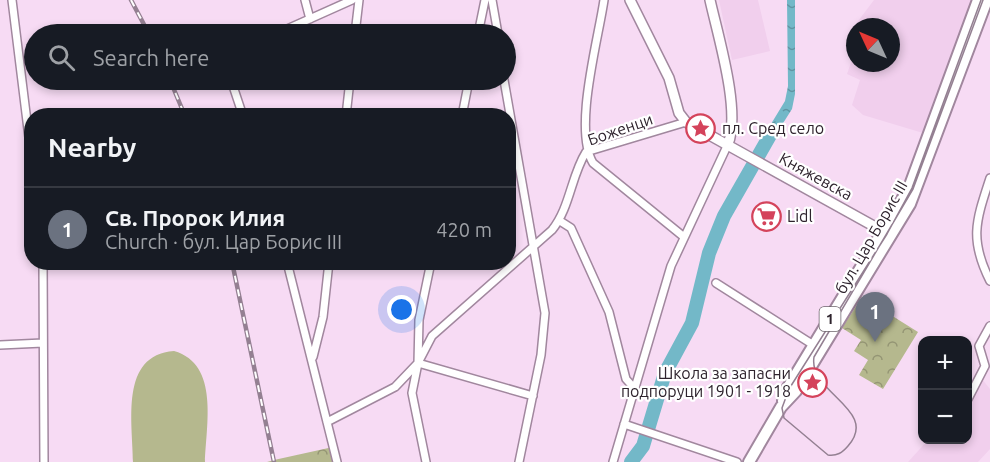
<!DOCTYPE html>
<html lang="en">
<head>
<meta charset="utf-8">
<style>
	:root { --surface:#171b24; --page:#242831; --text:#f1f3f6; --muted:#9ea1a6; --line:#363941; --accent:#d4435b }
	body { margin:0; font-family:Ubuntu,sans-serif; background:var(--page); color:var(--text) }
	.controls { position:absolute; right:18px; bottom:18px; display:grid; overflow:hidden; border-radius:12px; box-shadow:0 3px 9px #0003 }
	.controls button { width:54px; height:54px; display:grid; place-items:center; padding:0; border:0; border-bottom:2px solid var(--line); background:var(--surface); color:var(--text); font:30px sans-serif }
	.compass { position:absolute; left:846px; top:18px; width:54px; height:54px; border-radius:50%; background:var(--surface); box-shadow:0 3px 9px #0003; rotate:314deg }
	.you { position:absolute; left:402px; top:310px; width:21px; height:21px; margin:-15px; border:4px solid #fff; border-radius:50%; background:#1a73e8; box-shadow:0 0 0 9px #1a73e833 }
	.badge { display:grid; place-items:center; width:39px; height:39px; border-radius:50%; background:var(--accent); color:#fff; font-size:20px; font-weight:700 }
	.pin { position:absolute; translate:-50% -50px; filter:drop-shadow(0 2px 3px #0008) }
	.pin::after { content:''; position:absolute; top:32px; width:21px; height:18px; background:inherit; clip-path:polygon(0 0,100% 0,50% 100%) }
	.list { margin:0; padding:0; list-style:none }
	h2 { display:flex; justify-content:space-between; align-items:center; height:78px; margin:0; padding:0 24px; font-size:26px }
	h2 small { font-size:20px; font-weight:400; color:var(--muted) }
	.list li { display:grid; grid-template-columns:39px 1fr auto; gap:18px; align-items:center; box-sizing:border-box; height:84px; padding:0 24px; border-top:2px solid var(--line) }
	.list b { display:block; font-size:22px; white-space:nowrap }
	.list p { margin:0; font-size:20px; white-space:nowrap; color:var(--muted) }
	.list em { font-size:20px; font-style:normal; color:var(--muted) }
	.icon { flex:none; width:33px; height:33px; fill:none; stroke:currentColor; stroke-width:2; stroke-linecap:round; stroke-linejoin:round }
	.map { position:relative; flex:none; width:990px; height:462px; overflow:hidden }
	.search { position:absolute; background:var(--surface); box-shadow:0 3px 9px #0003; left:24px; top:24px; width:492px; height:66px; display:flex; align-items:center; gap:15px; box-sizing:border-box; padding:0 21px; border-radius:33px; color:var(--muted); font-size:22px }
	.panel { position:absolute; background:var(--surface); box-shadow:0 3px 9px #0003; left:24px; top:108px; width:492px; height:162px; border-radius:24px }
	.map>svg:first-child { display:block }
	.built { fill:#f1cfed; fill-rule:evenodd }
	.forest { fill:url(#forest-crowns) }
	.pitch { fill:#b5b88e }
	.water { fill:url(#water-ripples) }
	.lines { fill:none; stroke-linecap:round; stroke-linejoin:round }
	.river { stroke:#73b8c8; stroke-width:14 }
	.street-casing { stroke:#a1879e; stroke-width:10 }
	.secondary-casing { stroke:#a1879e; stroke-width:12 }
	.primary-casing { stroke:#a1879e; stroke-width:14 }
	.street { stroke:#fff; stroke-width:7 }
	.secondary { stroke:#fff; stroke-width:9 }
	.primary { stroke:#fff; stroke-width:10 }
	.tram { stroke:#948092; stroke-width:1.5 }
	.rail-casing { stroke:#948092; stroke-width:4.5 }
	.rail { stroke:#fff; stroke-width:2; stroke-dasharray:7; stroke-linecap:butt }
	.labels { text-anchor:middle; stroke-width:4.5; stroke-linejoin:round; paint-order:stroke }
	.shield { fill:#fff; stroke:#6d656c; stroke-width:1.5 }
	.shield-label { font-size:15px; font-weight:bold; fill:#2e232d }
	.poi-label { font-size:16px; fill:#2e232d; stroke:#fff; text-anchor:start }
	.street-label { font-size:16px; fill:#2e232d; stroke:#fff }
</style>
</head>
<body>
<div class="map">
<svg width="990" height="462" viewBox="0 0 990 462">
	<defs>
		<pattern id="forest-crowns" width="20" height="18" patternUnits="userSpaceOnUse" patternTransform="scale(1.5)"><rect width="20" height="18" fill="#b5b88e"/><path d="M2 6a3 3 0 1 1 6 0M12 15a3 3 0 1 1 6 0" fill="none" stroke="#949574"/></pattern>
		<pattern id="water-ripples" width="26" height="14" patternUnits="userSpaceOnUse" patternTransform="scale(1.5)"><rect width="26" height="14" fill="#73b8c8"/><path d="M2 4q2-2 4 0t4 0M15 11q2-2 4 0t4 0" fill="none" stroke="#5f95a3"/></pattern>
	</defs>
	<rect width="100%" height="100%" fill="#f7dbf4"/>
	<!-- built -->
	<path class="built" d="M 719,0 L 758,0 L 770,51 L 732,60 Z
		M 874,0 L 973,0 L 923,133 L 863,115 L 852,105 L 860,80 L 847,74 L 855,51 L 849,33 ZM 855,27 L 891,27 L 891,63 L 855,63 Z
		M 982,379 L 990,389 L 990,449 L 978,462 L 908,462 L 928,440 L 968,440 L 968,408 Z"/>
	<!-- forest -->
	<path class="forest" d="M 862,297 L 918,332 L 883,389 L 859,375 L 868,360 L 854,351 L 861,340 L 842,328 Z
		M 333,447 L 337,462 L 267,462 L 274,460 Z"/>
	<!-- pitch -->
	<path class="pitch" d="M 174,351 C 220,364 206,426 205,462 L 133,462 C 133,423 119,355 174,351 Z"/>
	<!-- water -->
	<path class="water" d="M 787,0 L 795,0 L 795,94 L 792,109 L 768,147 L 760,142 L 785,101 L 788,86 Z"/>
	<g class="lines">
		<!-- river -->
		<path class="river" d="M 631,462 L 643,446 L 665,373 L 692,323 L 709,253 L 724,216 L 773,130"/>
		<defs>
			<path id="street" d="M 12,0 L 32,162
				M 305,0 L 310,19
				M 492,0 L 498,34
				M 604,0 C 598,41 573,129 593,163 L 684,237
				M 276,34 L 352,0
				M 355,34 L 359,0
				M 478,34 L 485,0
				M 231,80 L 243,116
				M 504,80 L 545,313 L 541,355 L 519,462
				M 346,116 L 350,80
				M 462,116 L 469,80
				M 990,178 C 976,221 969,239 990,281
				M 560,221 L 571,228 L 609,312 L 626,379 L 636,390
				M 43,262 L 44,462
				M 287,262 L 337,462
				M 716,283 L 815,346
				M 0,345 L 43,343
				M 313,357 L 323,317 L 329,262
				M 418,363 L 533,396
				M 968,399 L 985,366 L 979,346 L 990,326
				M 327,422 L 395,387 L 418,363 L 432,336 L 552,230 C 570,208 571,176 586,152 L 686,122
				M 624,424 L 737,462
				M 426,462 L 412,393 L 418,363 L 419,320 L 431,262
				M 613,462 L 671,266 L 728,144"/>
			<path id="secondary" d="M 630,0 L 669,78 L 679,113 L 686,122 L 888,234
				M 710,0 C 718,36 741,111 728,144"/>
			<path id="primary" d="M 783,401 L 787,389 L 909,188 L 978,0
				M 749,462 L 781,407 L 796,391 L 910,204 L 987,0"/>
		</defs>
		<!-- street casing -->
		<use href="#street" class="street-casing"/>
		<!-- secondary casing -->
		<use href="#secondary" class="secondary-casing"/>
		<!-- primary casing -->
		<use href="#primary" class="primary-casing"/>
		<!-- street -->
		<use href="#street" class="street"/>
		<!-- secondary -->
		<use href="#secondary" class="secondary"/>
		<!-- primary -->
		<use href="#primary" class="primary"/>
		<!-- tram -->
		<path class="tram" d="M 981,0 L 912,188 L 887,234 L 789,389 L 782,408 L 784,418 L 828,455 C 837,456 842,453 848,446 C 880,410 808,393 814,357 L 913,189 L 983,0"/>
		<defs>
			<path id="rail" d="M 131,0 L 149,34
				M 170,80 L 185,116
				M 232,262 L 274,462"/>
		</defs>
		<!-- rail casing -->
		<use href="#rail" class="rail-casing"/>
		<!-- rail -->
		<use href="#rail" class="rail"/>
	</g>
	<!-- icons -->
	<defs>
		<symbol id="sight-ring" viewBox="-11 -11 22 22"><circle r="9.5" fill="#fff" stroke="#d4435b" stroke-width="1.5"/><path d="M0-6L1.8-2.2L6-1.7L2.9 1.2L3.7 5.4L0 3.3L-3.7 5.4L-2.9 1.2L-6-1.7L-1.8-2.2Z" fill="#d4435b"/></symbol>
		<symbol id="supermarket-ring" viewBox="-11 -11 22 22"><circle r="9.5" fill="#fff" stroke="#d4435b" stroke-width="1.5"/><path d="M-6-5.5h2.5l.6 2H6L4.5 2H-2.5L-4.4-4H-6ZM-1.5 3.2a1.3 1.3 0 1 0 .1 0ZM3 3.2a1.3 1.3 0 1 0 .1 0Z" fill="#d4435b"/></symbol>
	</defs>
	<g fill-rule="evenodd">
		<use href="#sight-ring" x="684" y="112" width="33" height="33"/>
		<use href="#supermarket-ring" x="750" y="200" width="33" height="33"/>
		<use href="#sight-ring" x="796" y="366" width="33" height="33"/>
	</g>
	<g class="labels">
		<!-- shield labels -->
		<rect class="shield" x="819.5" y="307" width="21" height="24" rx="4.5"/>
		<g class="shield-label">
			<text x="830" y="324">1</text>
		</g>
		<!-- poi labels -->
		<g class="poi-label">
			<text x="722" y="134">пл. Сред село</text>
			<text x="787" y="222">Lidl</text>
			<text x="791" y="379" text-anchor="end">Школа за запасни<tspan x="791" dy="18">подпоруци 1901 - 1918</tspan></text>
		</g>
		<!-- street labels -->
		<g class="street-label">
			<text transform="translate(620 129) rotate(-19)" y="6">Боженци</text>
			<text transform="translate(816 176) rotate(29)" y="6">Княжевска</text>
			<text transform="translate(871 237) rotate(-60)" y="6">бул. Цар Борис III</text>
		</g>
	</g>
</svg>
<div class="controls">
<button>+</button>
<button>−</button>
</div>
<svg class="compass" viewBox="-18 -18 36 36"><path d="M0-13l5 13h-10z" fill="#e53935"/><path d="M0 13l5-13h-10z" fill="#9ea1a6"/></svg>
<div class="you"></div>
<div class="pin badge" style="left:875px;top:342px;background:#6b7280">1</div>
<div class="search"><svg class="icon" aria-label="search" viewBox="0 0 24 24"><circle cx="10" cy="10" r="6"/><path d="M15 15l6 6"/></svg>Search here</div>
<section class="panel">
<h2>Nearby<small></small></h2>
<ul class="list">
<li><span class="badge" style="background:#6b7280">1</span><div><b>Св. Пророк Илия</b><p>Church · бул. Цар Борис III</p></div><em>420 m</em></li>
</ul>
</section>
</div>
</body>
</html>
